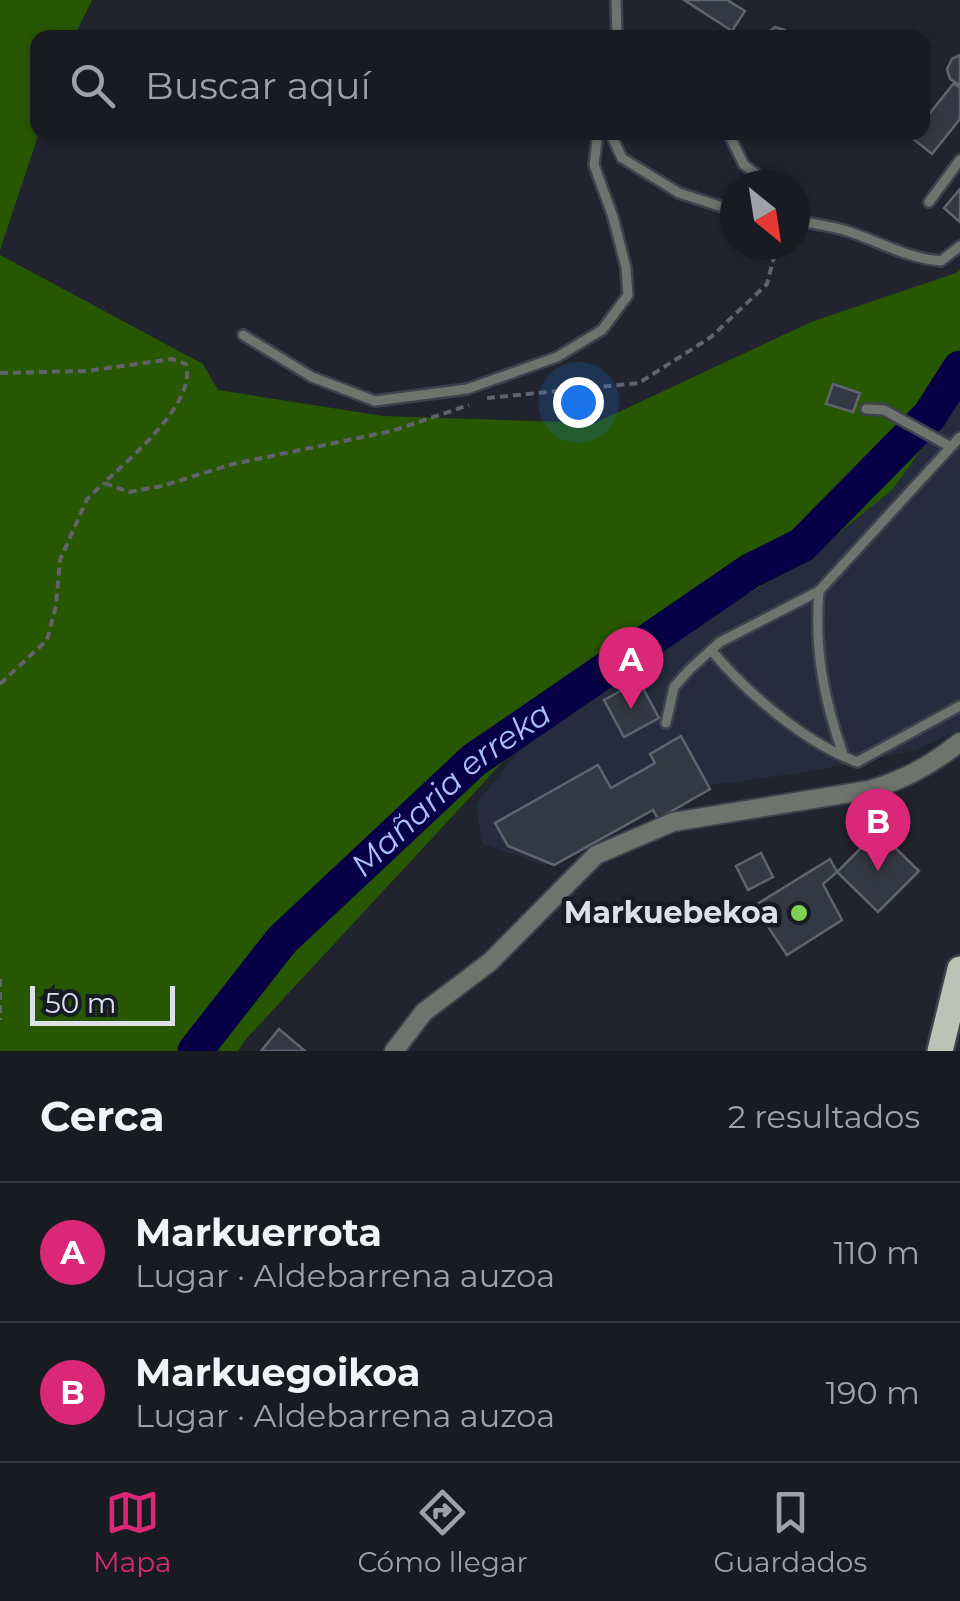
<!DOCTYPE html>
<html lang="es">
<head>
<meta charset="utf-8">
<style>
	:root { --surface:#191b23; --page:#22242b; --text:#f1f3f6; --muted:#9fa1a6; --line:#373941; --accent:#db2777 }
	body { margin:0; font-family:Montserrat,sans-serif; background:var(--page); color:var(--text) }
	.compass { position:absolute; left:720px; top:170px; width:90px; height:90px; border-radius:50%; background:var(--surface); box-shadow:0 2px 8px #0004; rotate:150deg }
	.scale { position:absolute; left:30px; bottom:25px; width:145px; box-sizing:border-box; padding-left:10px; border:5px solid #dde0e8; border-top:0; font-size:28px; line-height:35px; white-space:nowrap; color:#dde0e8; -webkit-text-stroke:8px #171b26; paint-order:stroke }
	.you { position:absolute; left:578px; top:402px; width:35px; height:35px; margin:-25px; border:8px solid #fff; border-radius:50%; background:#1a73e8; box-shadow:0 0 0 15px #1a73e833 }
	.badge { display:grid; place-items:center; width:65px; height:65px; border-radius:50%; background:var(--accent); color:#fff; font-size:32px; font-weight:700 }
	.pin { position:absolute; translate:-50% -82px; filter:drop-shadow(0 2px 5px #0008) }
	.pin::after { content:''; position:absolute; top:52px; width:35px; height:30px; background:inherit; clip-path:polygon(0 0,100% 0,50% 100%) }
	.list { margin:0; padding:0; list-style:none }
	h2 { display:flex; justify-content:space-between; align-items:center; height:130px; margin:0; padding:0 40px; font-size:42px }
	h2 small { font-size:32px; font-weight:400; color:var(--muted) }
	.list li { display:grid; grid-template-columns:65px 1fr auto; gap:30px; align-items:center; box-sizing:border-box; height:140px; padding:0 40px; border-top:2px solid var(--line) }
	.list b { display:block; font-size:38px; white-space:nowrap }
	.list p { margin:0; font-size:32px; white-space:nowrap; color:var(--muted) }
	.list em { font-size:32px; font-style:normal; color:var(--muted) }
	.icon { flex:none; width:55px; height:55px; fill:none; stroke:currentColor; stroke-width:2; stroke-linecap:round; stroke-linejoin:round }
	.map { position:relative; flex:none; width:960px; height:1051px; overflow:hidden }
	.search { position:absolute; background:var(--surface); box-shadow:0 2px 8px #0004; left:30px; right:30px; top:30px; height:110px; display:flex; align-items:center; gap:25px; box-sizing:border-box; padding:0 35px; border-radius:20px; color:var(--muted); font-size:38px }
	.sheet { height:410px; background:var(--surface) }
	nav { display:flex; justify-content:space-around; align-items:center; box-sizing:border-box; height:140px; border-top:2px solid var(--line); background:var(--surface); font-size:28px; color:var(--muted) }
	nav a { display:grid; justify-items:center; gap:5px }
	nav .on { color:var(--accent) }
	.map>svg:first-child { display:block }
	.built { fill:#262c3d }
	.forest { fill:#285702 }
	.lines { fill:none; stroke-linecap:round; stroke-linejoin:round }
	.river { stroke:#070046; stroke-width:35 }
	.building { fill:#343844; stroke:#5f6471; stroke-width:2.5 }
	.lane-casing { stroke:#3f424d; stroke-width:14 }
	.street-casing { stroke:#3f424d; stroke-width:22 }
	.primary-casing { stroke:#3f424d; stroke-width:30 }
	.path { stroke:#60636d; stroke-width:4; stroke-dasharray:8 5; stroke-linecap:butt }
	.lane { stroke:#6f736e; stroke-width:9 }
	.street { stroke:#6f736e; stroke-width:18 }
	.primary { stroke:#bbc3b7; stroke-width:25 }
	.poi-dot { fill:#7fd052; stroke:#171b26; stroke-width:4 }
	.labels { text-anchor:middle; stroke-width:9; stroke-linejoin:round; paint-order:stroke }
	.poi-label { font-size:30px; font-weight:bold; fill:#dde0e8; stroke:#171b26; text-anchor:end }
	.water-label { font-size:32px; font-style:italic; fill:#acbefc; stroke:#171b26 }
</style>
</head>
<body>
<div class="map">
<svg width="960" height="1051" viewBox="0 0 960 1051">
	<rect width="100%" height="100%" fill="#21242f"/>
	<!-- built -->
	<path class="built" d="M 960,395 L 960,730 L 916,750 L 812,771 L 668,791 L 544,865 L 482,844 L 476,804 L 561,699 L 755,590 L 833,538 L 893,489 Z"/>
	<!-- forest -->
	<path class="forest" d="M 0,0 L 92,0 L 74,37 L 38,38 L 39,133 L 0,250 Z
		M 0,255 L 203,364 L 218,390 L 383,416 L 595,423 L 811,322 L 956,273 L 960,269 L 960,395 L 893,489 L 833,538 L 755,590 L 561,699 L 247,1038 L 238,1051 L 0,1051 Z"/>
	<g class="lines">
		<!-- river -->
		<path class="river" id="s1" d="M 195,1051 L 282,940 L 474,760 L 750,571 L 802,545 L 930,415 L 960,368"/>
	</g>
	<!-- building -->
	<path class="building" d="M 684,0 L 727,0 L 745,11 L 732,31 Z
		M 775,27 L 785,30 L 790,38 L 761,38 Z
		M 960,55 L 960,85 L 950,79 L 947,69 L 952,59 Z
		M 954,83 L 960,88 L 960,119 L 932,154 L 911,137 L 915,132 L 922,132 L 922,123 Z
		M 960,189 L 960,222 L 944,208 Z
		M 833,384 L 860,393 L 853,412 L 826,404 Z
		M 639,681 L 659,718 L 624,737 L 604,700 Z
		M 681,736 L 710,789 L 658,819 L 653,810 L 554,865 L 508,846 L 495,823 L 598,765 L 611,788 L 655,763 L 650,754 Z
		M 878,831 L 919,871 L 878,912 L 837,872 Z
		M 761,853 L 773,877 L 748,890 L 736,866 Z
		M 830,859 L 837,872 L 823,884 L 842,920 L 787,955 L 754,906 Z
		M 279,1029 L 305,1051 L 261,1051 Z"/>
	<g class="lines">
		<defs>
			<path id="lane" d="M 616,0 L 617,38
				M 610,132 L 622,158 L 679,193 L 735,211
				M 728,132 L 744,165 L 771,185
				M 929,202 L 960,160
				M 795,220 C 813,224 833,226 850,232 C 882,243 907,258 941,261 L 960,246
				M 243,335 L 312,377 L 375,401 L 467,389 L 557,357 L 602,330 L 628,295 L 626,268 L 613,217 L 594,165 L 598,132
				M 866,409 L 884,410 L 951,447
				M 819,591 C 814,650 824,701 844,757
				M 711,650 C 747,693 804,742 857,762 L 960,706
				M 666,723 L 674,687 L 689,670 L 720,642 L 819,591 L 960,437"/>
			<path id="street" d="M 394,1051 L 424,1012 L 490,962 L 596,855 L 673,822 L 869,790 C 904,780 931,765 960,742"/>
			<path id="primary" d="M 940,1051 L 960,969"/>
		</defs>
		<!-- lane casing -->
		<use href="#lane" class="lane-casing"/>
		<!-- street casing -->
		<use href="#street" class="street-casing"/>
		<!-- primary casing -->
		<use href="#primary" class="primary-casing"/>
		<!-- path -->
		<path class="path" d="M 0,373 L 87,371 L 172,359 L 186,364 C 197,403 130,458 104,483 L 129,492 L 162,486 L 233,464 L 392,431 L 469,405
			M 487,398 L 639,383 L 711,337 L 767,284 L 777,245
			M 0,684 L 47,640 L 56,606 L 60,560 L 87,499 L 104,483
			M 0,979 L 0,1020"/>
		<!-- lane -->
		<use href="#lane" class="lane"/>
		<!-- street -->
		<use href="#street" class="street"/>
		<!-- primary -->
		<use href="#primary" class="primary"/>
	</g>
	<!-- markers -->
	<circle class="poi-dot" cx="799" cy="913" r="10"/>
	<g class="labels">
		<!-- poi labels -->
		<g class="poi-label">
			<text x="779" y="923">Markuebekoa</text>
		</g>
		<!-- water labels -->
		<g class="water-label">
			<text dy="11" stroke="none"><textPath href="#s1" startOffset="368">Mañaria erreka</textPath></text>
		</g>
	</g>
</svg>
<svg class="compass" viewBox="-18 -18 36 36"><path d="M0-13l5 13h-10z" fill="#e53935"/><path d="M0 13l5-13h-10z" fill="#9fa1a6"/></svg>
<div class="scale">50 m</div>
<div class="you"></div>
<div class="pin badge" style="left:631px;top:709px">A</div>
<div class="pin badge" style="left:878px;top:871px">B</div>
<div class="search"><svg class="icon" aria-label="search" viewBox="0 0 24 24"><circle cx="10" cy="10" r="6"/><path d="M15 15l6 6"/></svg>Buscar aquí</div>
</div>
<section class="sheet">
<h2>Cerca<small>2 resultados</small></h2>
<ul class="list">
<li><span class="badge">A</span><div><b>Markuerrota</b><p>Lugar · Aldebarrena auzoa</p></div><em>110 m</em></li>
<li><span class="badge">B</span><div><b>Markuegoikoa</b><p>Lugar · Aldebarrena auzoa</p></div><em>190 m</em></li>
</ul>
</section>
<nav>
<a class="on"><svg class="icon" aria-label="map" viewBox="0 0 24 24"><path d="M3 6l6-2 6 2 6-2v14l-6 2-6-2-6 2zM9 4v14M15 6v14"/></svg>Mapa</a>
<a><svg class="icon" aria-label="directions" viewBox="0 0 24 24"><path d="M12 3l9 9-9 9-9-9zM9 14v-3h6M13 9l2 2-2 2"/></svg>Cómo llegar</a>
<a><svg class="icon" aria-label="saved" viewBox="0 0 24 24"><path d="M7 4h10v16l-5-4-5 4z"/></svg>Guardados</a>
</nav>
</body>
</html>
